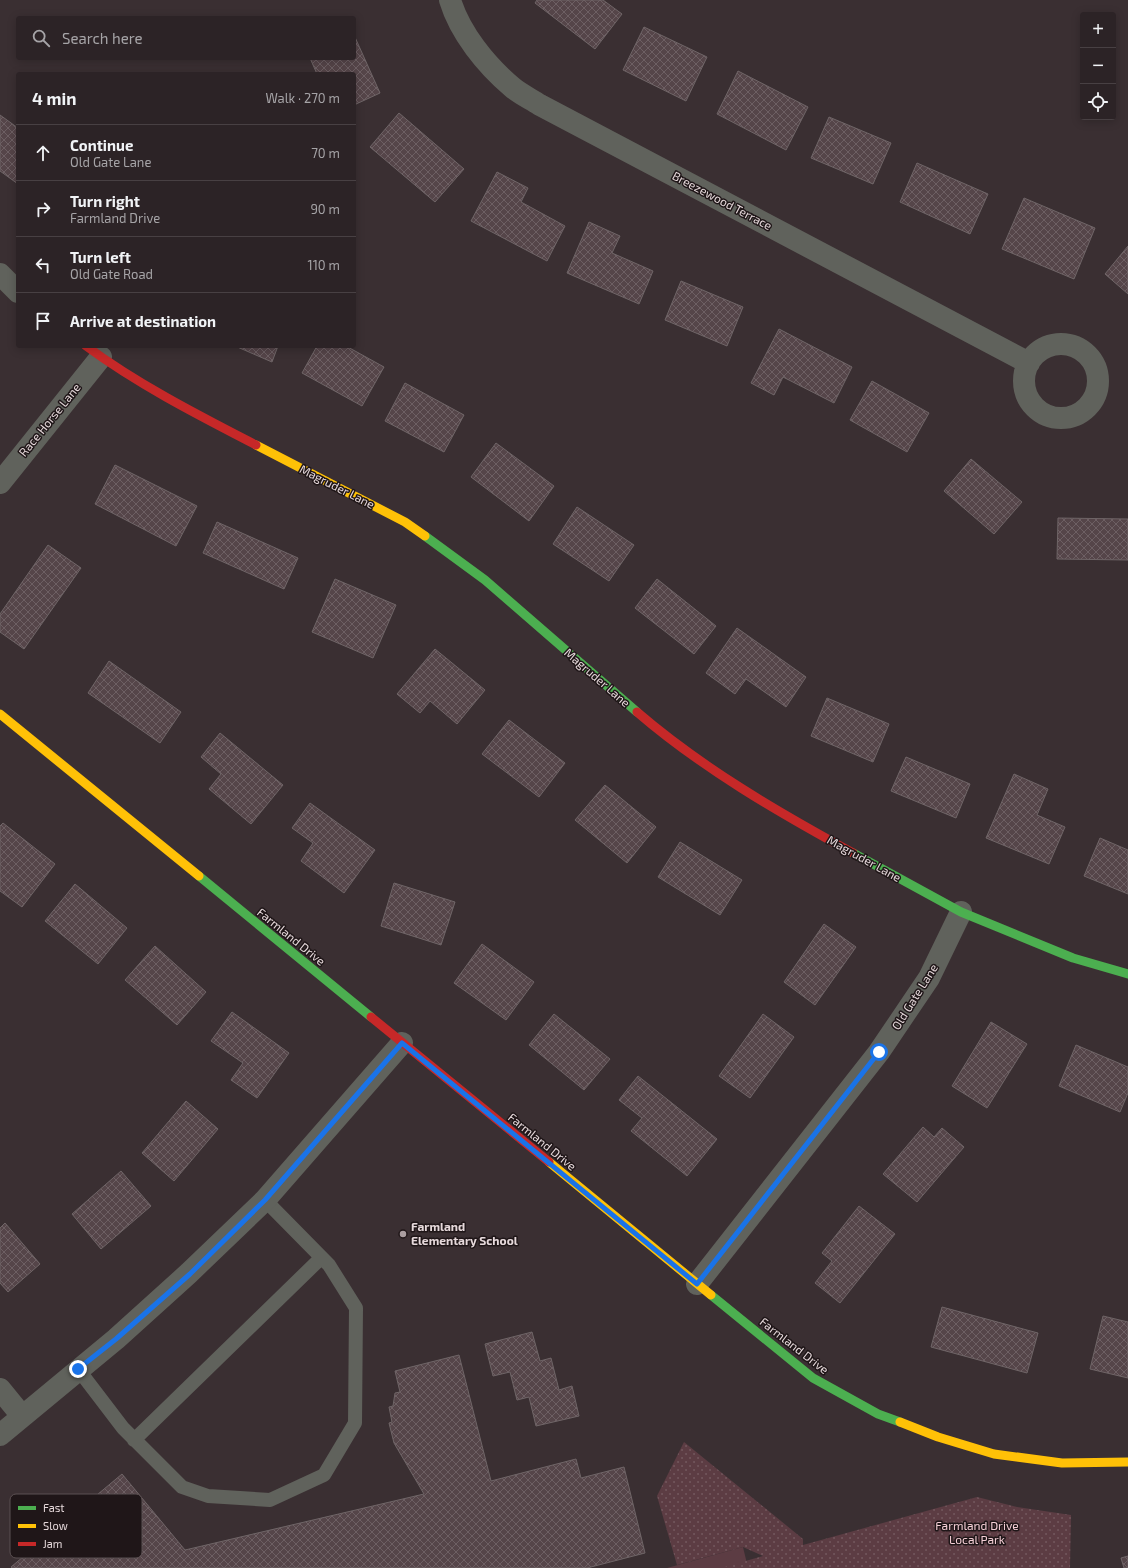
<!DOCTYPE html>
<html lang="en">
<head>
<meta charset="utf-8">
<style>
	:root { --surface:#2c2326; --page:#382f32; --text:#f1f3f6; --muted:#a6a4a7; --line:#484043 }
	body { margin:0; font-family:"Exo 2",sans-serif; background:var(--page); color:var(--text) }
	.controls { position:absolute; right:12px; top:12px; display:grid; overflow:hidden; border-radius:4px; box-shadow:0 2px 10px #0003 }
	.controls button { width:36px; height:36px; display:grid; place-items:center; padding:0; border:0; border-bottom:1px solid var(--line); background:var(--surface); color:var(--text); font:20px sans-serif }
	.stop { position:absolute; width:12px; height:12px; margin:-9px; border:3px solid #1a73e8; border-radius:50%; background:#fff }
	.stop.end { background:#1a73e8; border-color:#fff; box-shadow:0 1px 4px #0008 }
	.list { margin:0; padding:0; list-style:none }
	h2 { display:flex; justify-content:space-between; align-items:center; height:52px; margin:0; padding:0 16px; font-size:17px }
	h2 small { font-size:13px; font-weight:400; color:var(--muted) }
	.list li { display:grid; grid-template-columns:26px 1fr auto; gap:12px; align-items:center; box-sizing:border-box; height:56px; padding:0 16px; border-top:1px solid var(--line) }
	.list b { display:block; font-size:15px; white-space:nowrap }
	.list p { margin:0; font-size:13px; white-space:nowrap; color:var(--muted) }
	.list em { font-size:13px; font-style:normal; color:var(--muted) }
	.icon { flex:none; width:22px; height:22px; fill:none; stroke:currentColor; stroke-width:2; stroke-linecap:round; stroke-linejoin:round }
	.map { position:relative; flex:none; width:1128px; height:1568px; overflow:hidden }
	.search { position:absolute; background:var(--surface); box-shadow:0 2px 10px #0003; left:16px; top:16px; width:340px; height:44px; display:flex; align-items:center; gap:10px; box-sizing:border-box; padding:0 14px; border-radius:4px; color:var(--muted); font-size:15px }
	.panel { position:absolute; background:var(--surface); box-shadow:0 2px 10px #0003; left:16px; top:72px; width:340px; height:276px; border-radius:4px }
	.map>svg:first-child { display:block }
	.green { fill:#5c3c43 }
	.park { fill:url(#park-dots) }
	.building { fill:url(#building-cross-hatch); stroke:#6f6567 }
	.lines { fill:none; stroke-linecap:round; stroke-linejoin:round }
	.lane { stroke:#60625c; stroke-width:14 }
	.street { stroke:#60625c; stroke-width:22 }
	.fast { stroke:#4caf50; stroke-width:9 }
	.slow { stroke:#ffc107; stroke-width:9 }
	.jam { stroke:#c62828; stroke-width:9 }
	.route { stroke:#1a73e8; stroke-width:5 }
	.poi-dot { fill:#aa9ea0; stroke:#1f1618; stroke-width:1.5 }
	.labels { text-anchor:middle; stroke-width:3; stroke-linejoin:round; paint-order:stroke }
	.street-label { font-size:12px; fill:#e6d9db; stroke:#1f1618 }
	.poi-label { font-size:12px; font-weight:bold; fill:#e6d9db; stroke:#1f1618; text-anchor:start }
	.park-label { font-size:12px; fill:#f5cfd6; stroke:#1f1618 }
	.key { fill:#1f1618; stroke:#5b5052; stroke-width:1 }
	.key-label { font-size:11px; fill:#e6d9db }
</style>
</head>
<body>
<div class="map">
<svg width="1128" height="1568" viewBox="0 0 1128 1568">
	<defs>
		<pattern id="park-dots" width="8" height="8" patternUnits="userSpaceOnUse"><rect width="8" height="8" fill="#5c3c43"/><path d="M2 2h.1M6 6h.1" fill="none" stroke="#73585e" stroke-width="1.8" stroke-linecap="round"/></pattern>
		<pattern id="building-cross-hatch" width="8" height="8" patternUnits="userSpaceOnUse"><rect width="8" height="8" fill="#554549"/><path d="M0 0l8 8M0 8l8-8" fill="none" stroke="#6d5f63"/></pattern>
	</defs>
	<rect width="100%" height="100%" fill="#3a2f32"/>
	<!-- green -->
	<path class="green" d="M 743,1547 L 748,1568 L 667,1568 Z"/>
	<!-- park -->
	<path class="park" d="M 684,1442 L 803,1539 L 803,1545 L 977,1497 L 1017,1507 L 1071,1515 L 1070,1568 L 721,1568 L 763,1556 L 743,1547 L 677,1565 L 657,1496 Z"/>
	<!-- building -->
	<path class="building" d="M 537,0 L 603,0 L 622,14 L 595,49 L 535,3 Z
		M 644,27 L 707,57 L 686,101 L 623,70 Z
		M 354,35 L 380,93 L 354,105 L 354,74 L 317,74 L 310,58 L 354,58 Z
		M 738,71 L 808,107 L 786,150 L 717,114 Z
		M 399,113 L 464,169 L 435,202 L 370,147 Z
		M 0,115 L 18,128 L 18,184 L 0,171 Z
		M 829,117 L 891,143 L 873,184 L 811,158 Z
		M 917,163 L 988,194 L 970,234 L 900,202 Z
		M 497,172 L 528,188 L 521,202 L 565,226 L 547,261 L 471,221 Z
		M 1024,198 L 1095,228 L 1074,279 L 1002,249 Z
		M 589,222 L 620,236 L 612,253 L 653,271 L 639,304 L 567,273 Z
		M 1128,246 L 1128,294 L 1105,274 Z
		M 681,281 L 743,307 L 727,346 L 665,320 Z
		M 779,329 L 852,367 L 834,403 L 783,377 L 774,395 L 751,383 Z
		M 235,346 L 278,346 L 272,362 Z
		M 317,346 L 346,346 L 384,367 L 362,406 L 302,373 Z
		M 872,381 L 929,413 L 907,452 L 850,420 Z
		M 405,383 L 464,415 L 444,452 L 385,421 Z
		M 496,443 L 554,486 L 529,521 L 471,477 Z
		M 971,459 L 1022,502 L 994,534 L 944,491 Z
		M 115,465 L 197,506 L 176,546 L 95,504 Z
		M 577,507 L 634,545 L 609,581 L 553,544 Z
		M 1058,518 L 1128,519 L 1128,560 L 1057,559 Z
		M 217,522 L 298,558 L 284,589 L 203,553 Z
		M 48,545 L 81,568 L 24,649 L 0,632 L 0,614 Z
		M 335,579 L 396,605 L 373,658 L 312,632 Z
		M 657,579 L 716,626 L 694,654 L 635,608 Z
		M 737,628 L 806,677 L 786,707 L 746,679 L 735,694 L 706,673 Z
		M 435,649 L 485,690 L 457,724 L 430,701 L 420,713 L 397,694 Z
		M 109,661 L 181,712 L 160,743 L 88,693 Z
		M 827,698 L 889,724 L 873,762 L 811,736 Z
		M 509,720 L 565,763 L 539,797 L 482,754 Z
		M 220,733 L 283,785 L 251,824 L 209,789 L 221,774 L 201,757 Z
		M 906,757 L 970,784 L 956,818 L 891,791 Z
		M 1014,774 L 1048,789 L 1037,815 L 1065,827 L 1049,864 L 986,838 Z
		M 605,785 L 656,827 L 627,863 L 575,820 Z
		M 310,803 L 375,850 L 344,893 L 301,861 L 313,843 L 292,828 Z
		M 3,823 L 55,864 L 22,907 L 0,891 L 0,826 Z
		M 1100,838 L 1128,850 L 1128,894 L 1084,876 Z
		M 680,842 L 742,880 L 720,915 L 658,877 Z
		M 394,883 L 455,902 L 441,945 L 381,926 Z
		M 75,884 L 127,928 L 98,964 L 45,921 Z
		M 824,924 L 856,947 L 815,1005 L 784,982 Z
		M 482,944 L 534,982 L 506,1020 L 454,983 Z
		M 155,946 L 206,992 L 177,1025 L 125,980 Z
		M 232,1012 L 289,1053 L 257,1098 L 231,1080 L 243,1063 L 211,1041 Z
		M 554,1014 L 610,1059 L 584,1090 L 529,1045 Z
		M 763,1014 L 794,1037 L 750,1098 L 719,1076 Z
		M 991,1022 L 1027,1044 L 987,1108 L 952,1086 Z
		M 1076,1045 L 1128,1067 L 1128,1093 L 1120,1112 L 1059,1086 Z
		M 638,1076 L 717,1139 L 687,1176 L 631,1131 L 642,1118 L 619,1100 Z
		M 186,1101 L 218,1129 L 174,1181 L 142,1153 Z
		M 923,1127 L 934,1137 L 942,1128 L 964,1147 L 917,1202 L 883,1174 Z
		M 121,1171 L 151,1206 L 101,1249 L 72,1214 Z
		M 859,1206 L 895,1234 L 840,1303 L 815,1283 L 832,1261 L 822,1253 Z
		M 5,1223 L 40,1264 L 8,1292 L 0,1283 L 0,1228 Z
		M 942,1307 L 1038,1333 L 1027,1373 L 931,1347 Z
		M 1103,1316 L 1128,1322 L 1128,1378 L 1090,1369 Z
		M 532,1332 L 540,1361 L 551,1358 L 559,1390 L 572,1386 L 579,1416 L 536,1426 L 529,1397 L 517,1400 L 510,1372 L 493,1376 L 485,1344 Z
		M 459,1355 L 491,1481 L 576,1459 L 581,1478 L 624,1467 L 645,1553 L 587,1568 L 12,1568 L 11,1567 L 122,1474 L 185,1550 L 424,1494 L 394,1443 L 389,1423 L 392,1422 L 389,1407 L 393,1406 L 395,1393 L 400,1392 L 395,1371 Z
		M 1128,1556 L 1128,1568 L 1124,1568 L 1121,1558 Z"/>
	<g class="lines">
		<!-- lane -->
		<path class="lane" d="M 78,1369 L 123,1428 L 182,1487 L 208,1496 L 270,1500 L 324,1475 L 355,1423 L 356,1308 L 329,1265 L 265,1200
			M 134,1440 L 321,1258"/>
		<!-- street -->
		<path class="street" d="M 450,0 C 460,33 486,65 512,87 C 520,94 531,99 540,105 L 1029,363
			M 0,274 L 18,292
			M1024 381a37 37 0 1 1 74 0a37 37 0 1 1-74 0Z
			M 0,483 L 101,357
			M 697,1284 L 879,1052 L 929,978 L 961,912
			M 0,1389 L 22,1416
			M 0,1435 L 116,1339 L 189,1273 L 265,1200 L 402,1043"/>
		<!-- fast -->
		<path class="fast" d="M 425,536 L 485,580 L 637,712
			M 853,853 L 961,912 L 1073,958 L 1128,974
			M 199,876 L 371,1017
			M 711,1295 L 813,1378 L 878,1414 L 900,1422"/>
		<!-- slow -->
		<path class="slow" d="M 256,445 L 405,522 L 425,536
			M 0,714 L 199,876
			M 549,1162 L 711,1295
			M 900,1422 L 938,1437 L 994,1454 L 1062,1463 L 1128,1462"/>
		<!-- jam -->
		<path class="jam" d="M 86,346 C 139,385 198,415 256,445
			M 637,712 C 702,768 778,812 853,853
			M 371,1017 L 549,1162"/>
	</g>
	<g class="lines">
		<!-- route -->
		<path class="route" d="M 78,1369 L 116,1339 L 190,1274 L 265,1200 L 402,1043 L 697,1284 L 879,1052"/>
	</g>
	<!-- markers -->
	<circle class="poi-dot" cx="403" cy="1234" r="4"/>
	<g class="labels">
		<!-- street labels -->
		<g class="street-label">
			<text transform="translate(722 201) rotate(28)" y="4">Breezewood Terrace</text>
			<text transform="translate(50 420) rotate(-51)" y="4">Race Horse Lane</text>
			<text transform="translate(337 487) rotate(27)" y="4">Magruder Lane</text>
			<text transform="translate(597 678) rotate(41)" y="4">Magruder Lane</text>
			<text transform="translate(864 859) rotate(29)" y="4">Magruder Lane</text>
			<text transform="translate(291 937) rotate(39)" y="4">Farmland Drive</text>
			<text transform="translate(915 997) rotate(-58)" y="4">Old Gate Lane</text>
			<text transform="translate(542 1142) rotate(39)" y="4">Farmland Drive</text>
			<text transform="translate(794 1346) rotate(38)" y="4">Farmland Drive</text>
		</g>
		<!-- poi labels -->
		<g class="poi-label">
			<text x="411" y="1231">Farmland<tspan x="411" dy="14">Elementary School</tspan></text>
		</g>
		<!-- park labels -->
		<g class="park-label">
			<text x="977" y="1530">Farmland Drive<tspan x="977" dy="14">Local Park</tspan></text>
		</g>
	</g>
	<!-- legend -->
	<rect x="10" y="1494" width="132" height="64" rx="6" class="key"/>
	<rect x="18" y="1506" width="18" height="4" fill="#4caf50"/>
	<rect x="18" y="1524" width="18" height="4" fill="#ffc107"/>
	<rect x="18" y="1542" width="18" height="4" fill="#c62828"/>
	<g class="key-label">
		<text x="43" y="1512">Fast</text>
		<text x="43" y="1530">Slow</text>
		<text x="43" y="1548">Jam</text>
	</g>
</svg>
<div class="controls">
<button>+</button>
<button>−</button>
<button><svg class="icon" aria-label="locate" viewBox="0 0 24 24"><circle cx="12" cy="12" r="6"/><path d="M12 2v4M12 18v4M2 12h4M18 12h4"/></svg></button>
</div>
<div class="stop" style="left:879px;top:1052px"></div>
<div class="stop end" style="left:78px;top:1369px"></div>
<div class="search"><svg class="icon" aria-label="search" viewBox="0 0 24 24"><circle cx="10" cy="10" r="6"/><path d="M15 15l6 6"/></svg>Search here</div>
<section class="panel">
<h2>4 min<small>Walk · 270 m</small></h2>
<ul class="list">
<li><svg class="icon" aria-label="ahead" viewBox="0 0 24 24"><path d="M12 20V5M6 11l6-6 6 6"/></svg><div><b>Continue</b><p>Old Gate Lane</p></div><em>70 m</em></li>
<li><svg class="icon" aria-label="right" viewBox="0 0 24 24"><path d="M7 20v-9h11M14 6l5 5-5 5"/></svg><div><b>Turn right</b><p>Farmland Drive</p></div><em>90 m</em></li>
<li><svg class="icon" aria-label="left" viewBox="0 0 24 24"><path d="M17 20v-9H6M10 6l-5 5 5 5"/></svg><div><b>Turn left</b><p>Old Gate Road</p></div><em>110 m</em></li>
<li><svg class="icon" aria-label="arrive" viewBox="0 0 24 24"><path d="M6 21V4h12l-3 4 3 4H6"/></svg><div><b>Arrive at destination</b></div></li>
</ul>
</section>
</div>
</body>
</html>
